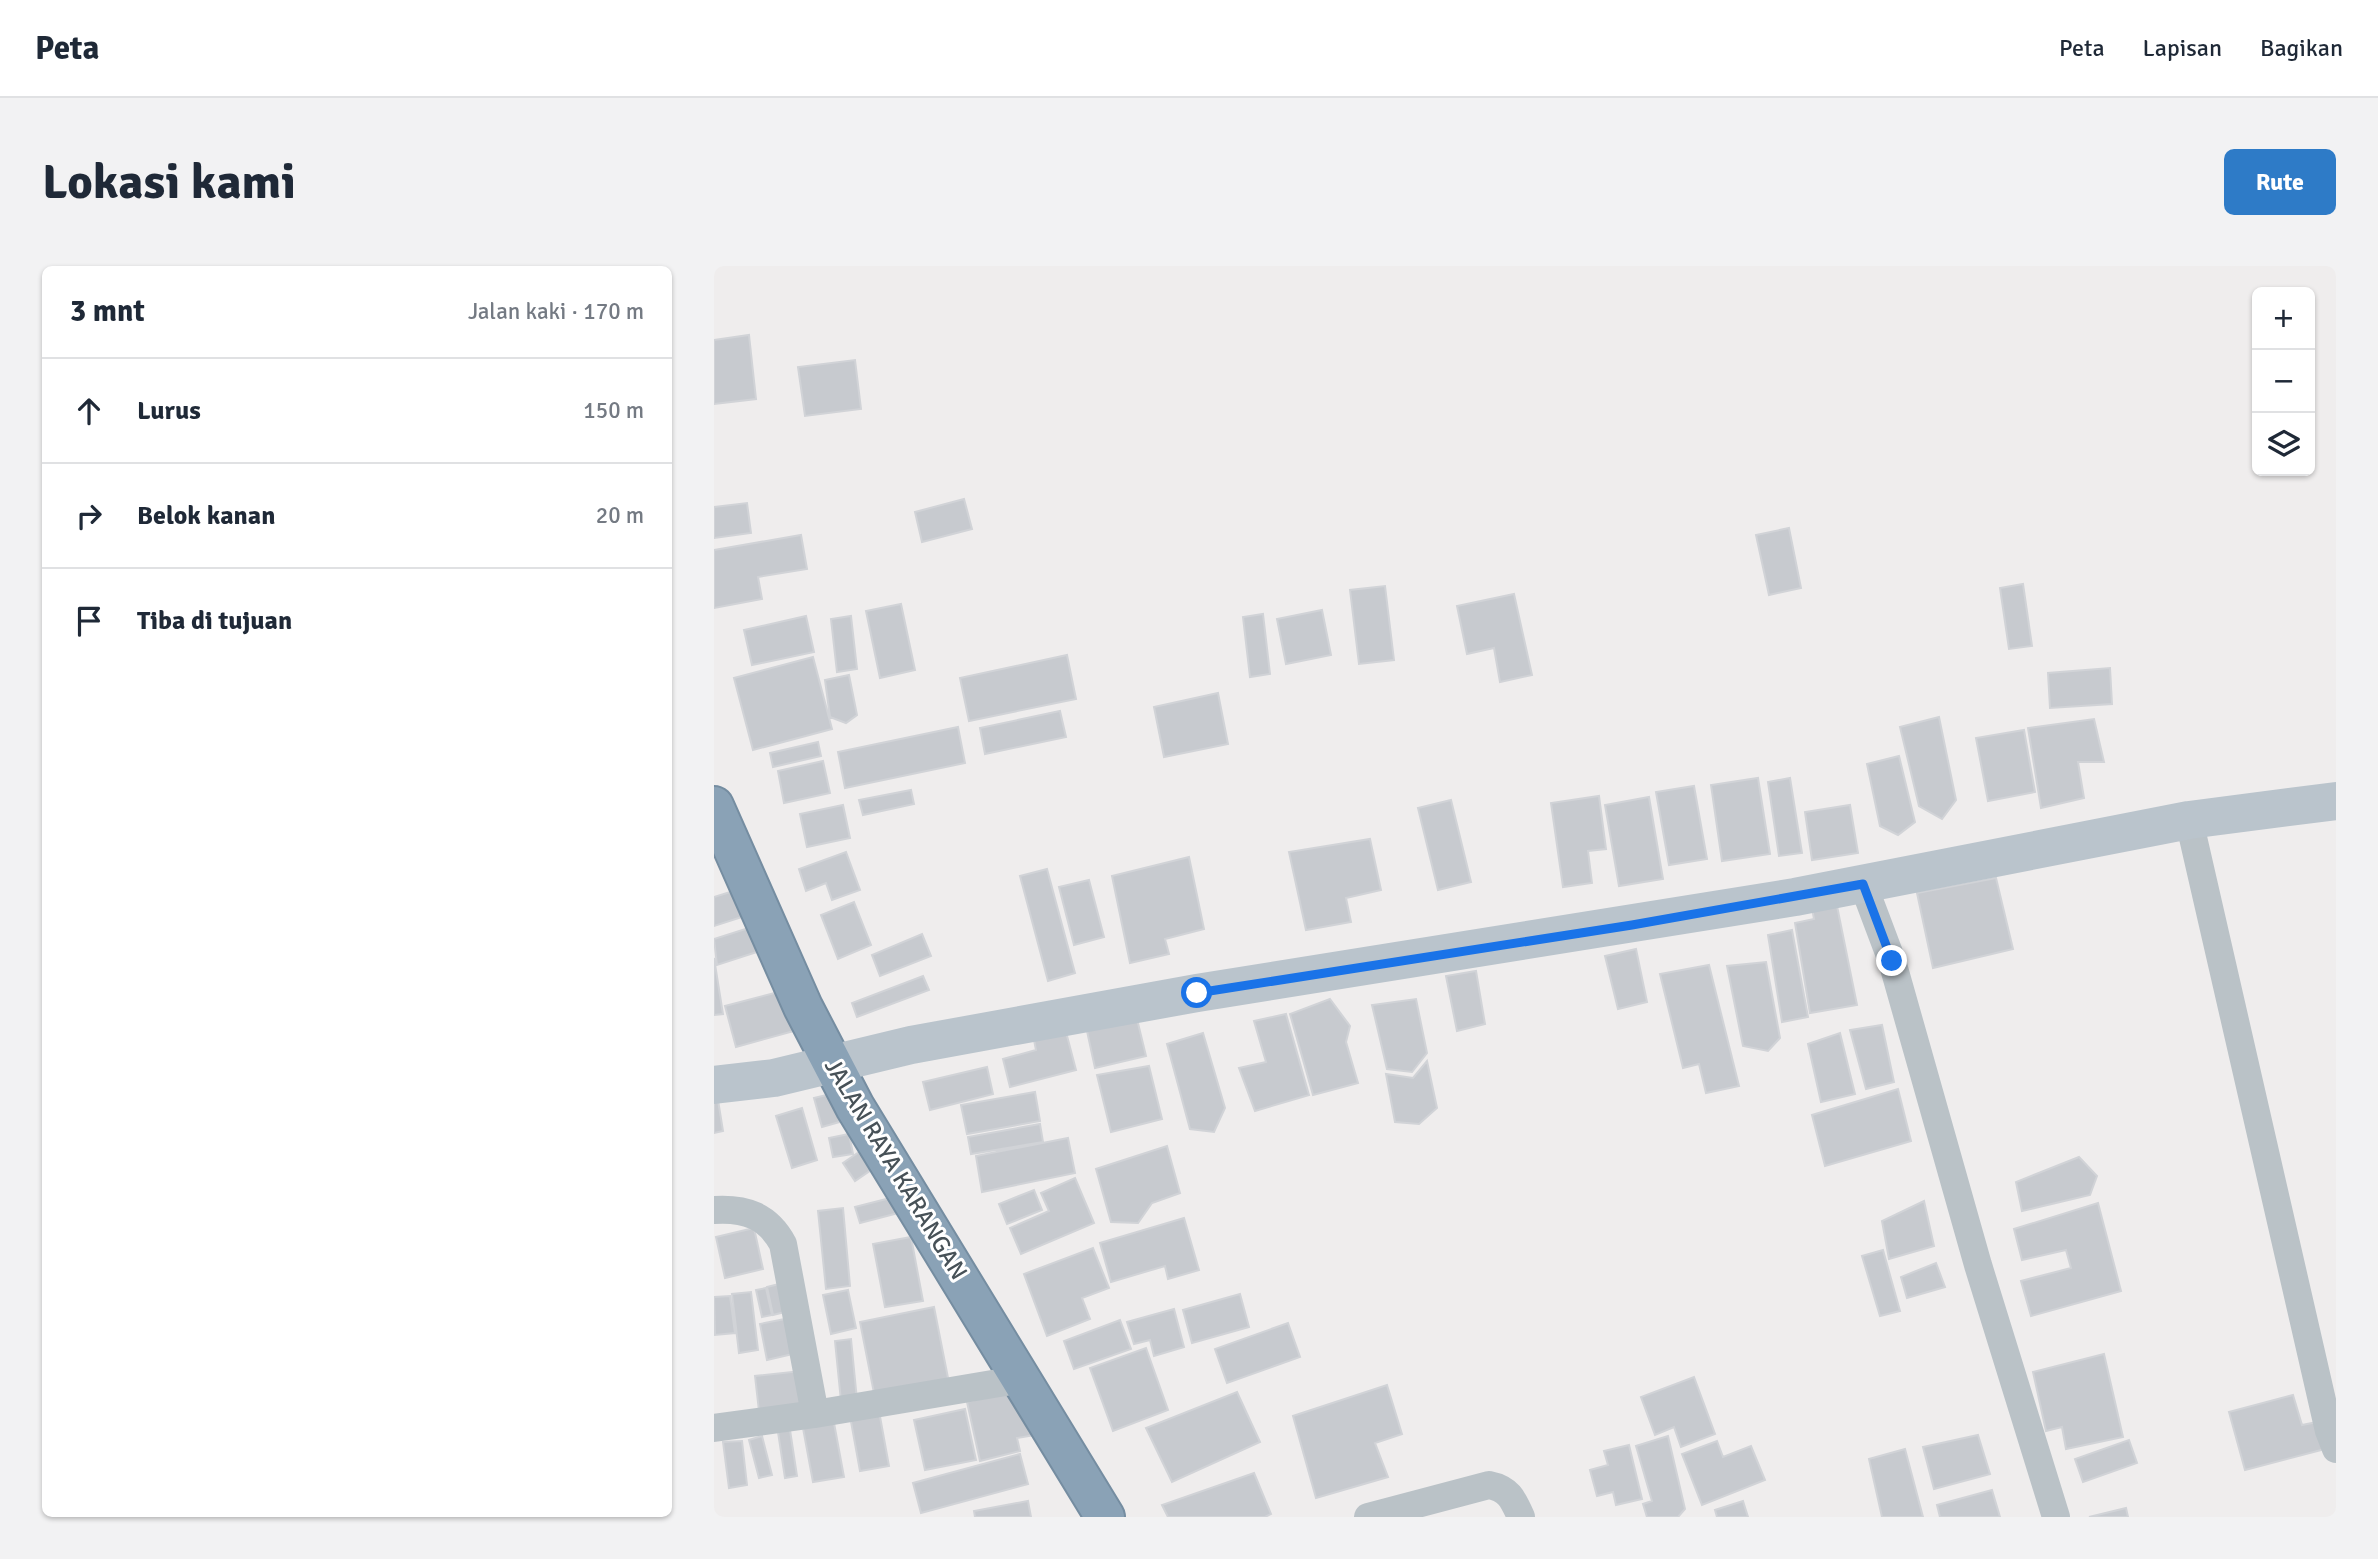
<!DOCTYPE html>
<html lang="id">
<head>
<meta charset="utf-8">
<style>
	:root { --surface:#fff; --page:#f2f2f3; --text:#1f2937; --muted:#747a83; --line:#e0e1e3; --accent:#2e7bc7 }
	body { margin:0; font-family:Signika,sans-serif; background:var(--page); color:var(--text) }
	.controls { position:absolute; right:21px; top:21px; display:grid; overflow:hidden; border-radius:10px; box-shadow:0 2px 5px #0004 }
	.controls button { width:63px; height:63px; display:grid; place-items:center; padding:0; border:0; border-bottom:2px solid var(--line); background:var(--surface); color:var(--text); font:35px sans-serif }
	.stop { position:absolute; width:21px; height:21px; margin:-16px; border:5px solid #1a73e8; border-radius:50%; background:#fff }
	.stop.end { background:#1a73e8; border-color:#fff; box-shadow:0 2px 7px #0008 }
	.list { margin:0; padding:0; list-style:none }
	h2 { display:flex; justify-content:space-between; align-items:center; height:91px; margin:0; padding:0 28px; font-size:30px }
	h2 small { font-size:23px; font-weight:400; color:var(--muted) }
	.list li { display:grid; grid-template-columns:46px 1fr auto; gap:21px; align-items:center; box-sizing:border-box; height:105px; padding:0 28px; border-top:2px solid var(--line) }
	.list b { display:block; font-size:26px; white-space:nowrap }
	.list em { font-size:23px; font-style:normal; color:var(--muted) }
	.icon { flex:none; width:38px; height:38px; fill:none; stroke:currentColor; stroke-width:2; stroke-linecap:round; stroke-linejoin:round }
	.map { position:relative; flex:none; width:1622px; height:1251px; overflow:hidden; border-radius:10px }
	header { display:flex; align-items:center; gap:42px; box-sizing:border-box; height:98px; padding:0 35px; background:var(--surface); border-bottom:2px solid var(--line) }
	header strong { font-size:33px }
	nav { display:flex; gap:38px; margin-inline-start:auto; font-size:24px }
	.intro { display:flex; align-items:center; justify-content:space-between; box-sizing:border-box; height:168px; padding:0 42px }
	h1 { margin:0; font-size:49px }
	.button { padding:18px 32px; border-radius:10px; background:var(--accent); color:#fff; font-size:24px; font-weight:700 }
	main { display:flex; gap:42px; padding:0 42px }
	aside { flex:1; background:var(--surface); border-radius:10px; box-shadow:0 2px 5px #0004 }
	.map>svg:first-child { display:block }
	.building { fill:#c7cacf; stroke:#d1d3d7; stroke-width:2 }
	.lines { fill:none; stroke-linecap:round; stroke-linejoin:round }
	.highway-casing { stroke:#758da1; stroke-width:42 }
	.street { stroke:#bac2c7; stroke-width:28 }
	.secondary { stroke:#bac4cc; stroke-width:38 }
	.highway { stroke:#8aa2b6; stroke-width:38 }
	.route { stroke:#1a73e8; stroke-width:9 }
	.labels { text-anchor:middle; stroke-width:6; stroke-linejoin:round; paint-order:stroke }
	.street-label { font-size:24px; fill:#475157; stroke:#fff }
</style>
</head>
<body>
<header>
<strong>Peta</strong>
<nav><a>Peta</a><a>Lapisan</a><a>Bagikan</a></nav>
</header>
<div class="intro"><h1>Lokasi kami</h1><a class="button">Rute</a></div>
<main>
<aside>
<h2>3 mnt<small>Jalan kaki · 170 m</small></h2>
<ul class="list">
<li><svg class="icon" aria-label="ahead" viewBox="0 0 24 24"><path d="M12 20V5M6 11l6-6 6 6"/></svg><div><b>Lurus</b></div><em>150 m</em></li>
<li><svg class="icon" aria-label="right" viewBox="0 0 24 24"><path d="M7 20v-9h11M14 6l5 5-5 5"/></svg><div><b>Belok kanan</b></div><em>20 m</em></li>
<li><svg class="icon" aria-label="arrive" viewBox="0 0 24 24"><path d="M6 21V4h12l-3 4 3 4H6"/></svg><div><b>Tiba di tujuan</b></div></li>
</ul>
</aside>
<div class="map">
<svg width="1622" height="1251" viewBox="0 0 1622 1251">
	<rect width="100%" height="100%" fill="#efeded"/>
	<!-- building -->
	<path class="building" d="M 35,69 L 42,133 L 0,138 L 0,74 Z
		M 141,94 L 147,143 L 91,150 L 84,101 Z
		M 250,233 L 258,263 L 208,276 L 201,246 Z
		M 33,237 L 37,267 L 0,272 L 0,241 Z
		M 1075,262 L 1087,322 L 1055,329 L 1042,269 Z
		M 87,269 L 93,303 L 44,311 L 48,333 L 0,342 L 0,284 Z
		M 1309,318 L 1318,380 L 1295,383 L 1286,322 Z
		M 671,320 L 680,394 L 645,398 L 636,324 Z
		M 800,328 L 818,409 L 786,416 L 780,382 L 753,388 L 743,340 Z
		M 187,338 L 201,404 L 166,412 L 152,345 Z
		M 608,344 L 617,389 L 572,398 L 563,353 Z
		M 549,348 L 556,408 L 536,411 L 529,351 Z
		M 92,350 L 100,386 L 38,399 L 30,364 Z
		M 137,350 L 143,403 L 123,406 L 117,353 Z
		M 353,389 L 362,433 L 255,455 L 246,412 Z
		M 99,391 L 118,463 L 39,484 L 20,412 Z
		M 1396,402 L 1398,438 L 1336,442 L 1334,407 Z
		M 135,409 L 143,449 L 132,457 L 116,451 L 111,414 Z
		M 504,427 L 514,478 L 450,491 L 440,441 Z
		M 346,445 L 352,471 L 271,488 L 266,462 Z
		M 1225,451 L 1242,534 L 1228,553 L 1205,540 L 1186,461 Z
		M 1380,453 L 1390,496 L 1364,496 L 1370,532 L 1327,542 L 1314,462 Z
		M 244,461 L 251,497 L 131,522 L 124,486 Z
		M 1310,464 L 1321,526 L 1274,535 L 1262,472 Z
		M 104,476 L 107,490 L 59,501 L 56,487 Z
		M 1185,490 L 1201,556 L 1184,569 L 1166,560 L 1153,498 Z
		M 109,495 L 116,527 L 70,537 L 64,505 Z
		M 1044,512 L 1056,588 L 1008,595 L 997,519 Z
		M 1076,512 L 1088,587 L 1065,590 L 1054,516 Z
		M 980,520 L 993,593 L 955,599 L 942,526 Z
		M 197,524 L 200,538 L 149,549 L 145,534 Z
		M 885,530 L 892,583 L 874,585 L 878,617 L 849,621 L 837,537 Z
		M 935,531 L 949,613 L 905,620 L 891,539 Z
		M 737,534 L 757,616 L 724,624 L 704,542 Z
		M 129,539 L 136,572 L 93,581 L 86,548 Z
		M 1136,539 L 1144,587 L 1098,594 L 1091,546 Z
		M 656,573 L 667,624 L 632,632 L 637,656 L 592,664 L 575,586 Z
		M 132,586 L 146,624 L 118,634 L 112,617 L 92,625 L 85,603 Z
		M 475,591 L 490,663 L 451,673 L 455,688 L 416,697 L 398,610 Z
		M 333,603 L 361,707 L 334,715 L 306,610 Z
		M 1282,612 L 1299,683 L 1219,702 L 1203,627 Z
		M 375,614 L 390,671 L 360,679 L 345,621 Z
		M 29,622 L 37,648 L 0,660 L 0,631 Z
		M 140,636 L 157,679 L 124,693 L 107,649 Z
		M 1123,640 L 1143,739 L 1096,747 L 1081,657 L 1100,653 L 1098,642 Z
		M 44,659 L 52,683 L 3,699 L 0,673 Z
		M 1078,664 L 1094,751 L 1068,756 L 1054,669 Z
		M 208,668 L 217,690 L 166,710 L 158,689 Z
		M 922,683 L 933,736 L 904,743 L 891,690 Z
		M 0,692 L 9,748 L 0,749 Z
		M 1052,696 L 1066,772 L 1054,785 L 1029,780 L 1013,700 Z
		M 995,699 L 1025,820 L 992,827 L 985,798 L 969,802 L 946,708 Z
		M 762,705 L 771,758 L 743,765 L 732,710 Z
		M 209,710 L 215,724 L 143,751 L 138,737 Z
		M 76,723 L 87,763 L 22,781 L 11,740 Z
		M 616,733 L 636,760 L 632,776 L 644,817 L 599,829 L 576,748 Z
		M 702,733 L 713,787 L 698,806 L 673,803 L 658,739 Z
		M 572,748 L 595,829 L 541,845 L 525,802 L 552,796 L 540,755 Z
		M 423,753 L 432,790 L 381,802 L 373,765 Z
		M 1168,759 L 1180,816 L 1152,823 L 1136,764 Z
		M 352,766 L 362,804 L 296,821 L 289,793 L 322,784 L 320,774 Z
		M 489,767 L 511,842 L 500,866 L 476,863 L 453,778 Z
		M 1126,767 L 1141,828 L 1107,836 L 1094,778 Z
		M 713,795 L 723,842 L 705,858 L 681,856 L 672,808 L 699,812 Z
		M 435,800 L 448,853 L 397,866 L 383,809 Z
		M 273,801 L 279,828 L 216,844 L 209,816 Z
		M 1184,823 L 1197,875 L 1111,900 L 1098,849 Z
		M 321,826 L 326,855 L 253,868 L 247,839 Z
		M 121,827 L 129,855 L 108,861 L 100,832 Z
		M 4,834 L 9,865 L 0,867 L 0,835 Z
		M 88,842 L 103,894 L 78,902 L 62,850 Z
		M 326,858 L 329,876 L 257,888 L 254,871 Z
		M 135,868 L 139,888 L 119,891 L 115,872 Z
		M 354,872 L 361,907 L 268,926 L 262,890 Z
		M 154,880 L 166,898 L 141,915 L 129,897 Z
		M 453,880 L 466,927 L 438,937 L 424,957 L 397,956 L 382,903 Z
		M 1365,891 L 1383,910 L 1376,929 L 1308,945 L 1302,916 Z
		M 361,912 L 380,957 L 307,988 L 296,962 L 335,945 L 327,927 Z
		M 320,924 L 328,944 L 293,958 L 285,938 Z
		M 188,929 L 192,945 L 146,957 L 141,941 Z
		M 1210,935 L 1220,980 L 1175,993 L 1168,955 Z
		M 1384,937 L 1407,1025 L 1317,1050 L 1307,1015 L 1357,1002 L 1352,984 L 1308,994 L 1300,963 Z
		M 129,942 L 136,1020 L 112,1023 L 104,945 Z
		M 470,952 L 485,1004 L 454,1013 L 451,1000 L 397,1016 L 386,977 Z
		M 40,962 L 49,1003 L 11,1012 L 2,971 Z
		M 197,971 L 209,1035 L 171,1041 L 159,978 Z
		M 379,982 L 395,1022 L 368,1032 L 376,1053 L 333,1070 L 310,1008 Z
		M 1169,984 L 1186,1045 L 1166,1050 L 1148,990 Z
		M 1222,997 L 1231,1021 L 1193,1032 L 1187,1011 Z
		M 69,1017 L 75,1045 L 59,1049 L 53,1021 Z
		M 52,1022 L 58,1049 L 48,1051 L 42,1024 Z
		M 134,1024 L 142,1062 L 117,1068 L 109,1029 Z
		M 37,1026 L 44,1084 L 25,1087 L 18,1028 Z
		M 526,1028 L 535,1061 L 478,1077 L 469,1044 Z
		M 16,1030 L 21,1067 L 1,1069 L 0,1031 Z
		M 220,1041 L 235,1117 L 161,1132 L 146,1056 Z
		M 460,1043 L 470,1081 L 440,1090 L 436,1074 L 420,1078 L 413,1056 Z
		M 76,1052 L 83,1087 L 53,1094 L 46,1058 Z
		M 406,1054 L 417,1083 L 360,1103 L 350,1075 Z
		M 574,1057 L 586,1091 L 513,1117 L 501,1083 Z
		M 137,1073 L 143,1134 L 127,1135 L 121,1075 Z
		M 432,1082 L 454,1144 L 399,1165 L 376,1102 Z
		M 1390,1088 L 1409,1171 L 1352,1183 L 1348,1161 L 1332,1165 L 1319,1106 Z
		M 87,1105 L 91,1139 L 45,1145 L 41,1110 Z
		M 980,1111 L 1001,1168 L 967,1181 L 960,1161 L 941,1169 L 927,1131 Z
		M 673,1119 L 688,1168 L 661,1177 L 674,1211 L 602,1232 L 579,1150 Z
		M 302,1123 L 321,1169 L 303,1172 L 306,1185 L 266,1195 L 253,1136 Z
		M 523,1126 L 546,1176 L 458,1216 L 432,1162 Z
		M 1579,1129 L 1588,1159 L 1603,1156 L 1611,1183 L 1531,1204 L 1515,1146 Z
		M 251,1143 L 262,1194 L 211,1204 L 200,1154 Z
		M 165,1145 L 175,1200 L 146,1205 L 136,1150 Z
		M 120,1157 L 130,1211 L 99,1216 L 89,1162 Z
		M 76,1164 L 83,1210 L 71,1212 L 64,1166 Z
		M 1264,1169 L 1276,1208 L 1220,1223 L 1209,1181 Z
		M 48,1170 L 58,1209 L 45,1212 L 35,1174 Z
		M 954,1170 L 971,1243 L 964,1251 L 933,1251 L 929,1238 L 938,1235 L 922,1180 Z
		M 1415,1174 L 1423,1197 L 1369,1216 L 1361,1193 Z
		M 28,1175 L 33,1219 L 15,1222 L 9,1176 Z
		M 1003,1175 L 1009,1191 L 1037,1180 L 1051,1214 L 988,1239 L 968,1188 Z
		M 915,1179 L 928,1233 L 902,1239 L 899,1226 L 883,1230 L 876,1204 L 894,1199 L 890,1185 Z
		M 1191,1183 L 1209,1251 L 1168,1251 L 1155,1193 Z
		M 306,1188 L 314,1218 L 207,1247 L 199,1217 Z
		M 540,1207 L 557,1248 L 551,1251 L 454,1251 L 448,1239 Z
		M 1278,1224 L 1286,1251 L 1226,1251 L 1223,1239 Z
		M 314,1235 L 317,1251 L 261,1251 L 260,1245 Z
		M 1029,1235 L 1034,1251 L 1003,1251 L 1001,1244 Z
		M 1412,1242 L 1414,1251 L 1375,1251 Z"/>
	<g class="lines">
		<defs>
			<path id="highway" d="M 0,540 L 89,741 L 141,841 L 391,1251"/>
		</defs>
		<!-- highway casing -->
		<use href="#highway" class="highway-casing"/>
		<!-- street -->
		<path class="street" d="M 1475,554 L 1615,1165 L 1622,1183
			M 1149,618 L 1178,695 L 1264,999 L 1342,1251
			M 0,944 C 32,942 54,950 69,978 L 101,1148
			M 0,1162 L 101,1148 L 308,1113
			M 654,1251 L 775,1219 C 795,1223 799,1233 807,1251"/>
		<!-- secondary -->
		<path class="secondary" d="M 0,819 L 60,812 L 197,779 L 483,727 L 1081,631 L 1475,554 L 1622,535"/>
		<!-- highway -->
		<use href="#highway" class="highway"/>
	</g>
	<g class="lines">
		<!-- route -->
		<path class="route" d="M 483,727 L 918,659 L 1149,618 L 1178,695"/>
	</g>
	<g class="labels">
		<!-- street labels -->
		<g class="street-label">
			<text transform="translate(182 903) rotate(59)" y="8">JALAN RAYA KARANGAN</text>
		</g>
	</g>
</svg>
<div class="controls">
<button>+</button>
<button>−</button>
<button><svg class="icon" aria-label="layers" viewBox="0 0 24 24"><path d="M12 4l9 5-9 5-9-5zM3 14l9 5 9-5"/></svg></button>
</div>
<div class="stop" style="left:483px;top:727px"></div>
<div class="stop end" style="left:1178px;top:695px"></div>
</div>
</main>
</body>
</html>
